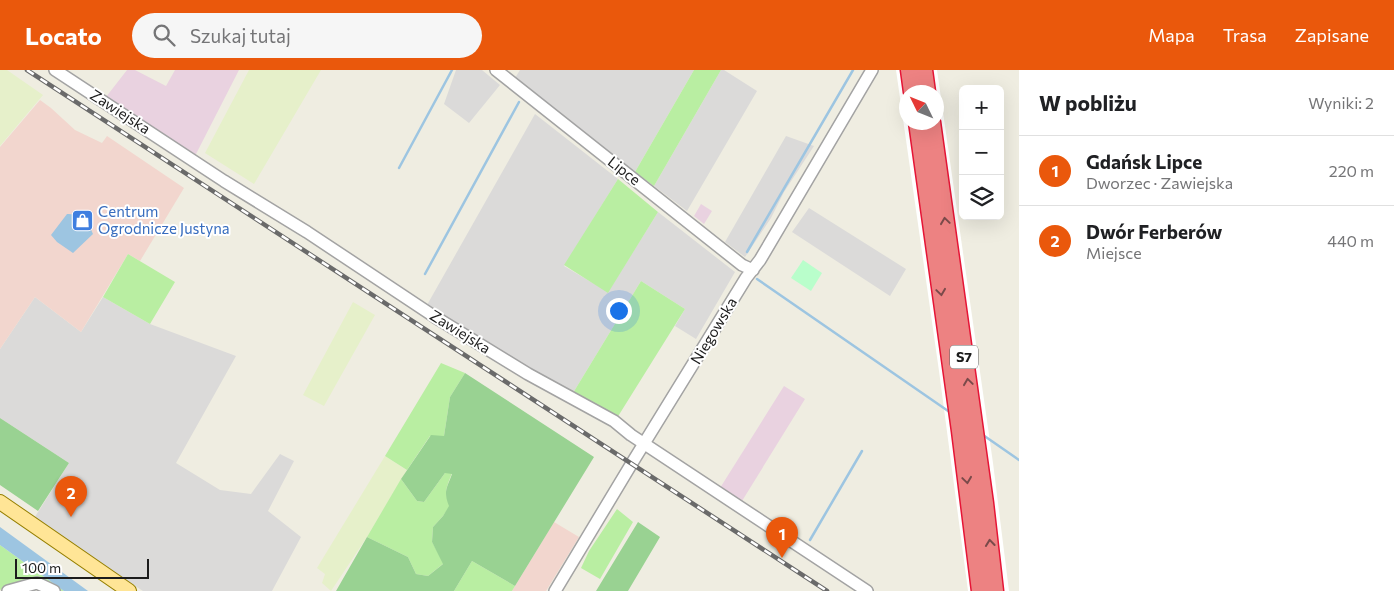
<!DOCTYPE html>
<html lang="pl">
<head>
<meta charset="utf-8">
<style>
	:root { --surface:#fff; --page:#f6f6f6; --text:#202124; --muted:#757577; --line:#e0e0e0; --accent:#ea580c }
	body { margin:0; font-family:Commissioner,sans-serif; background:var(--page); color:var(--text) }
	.controls { position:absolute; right:15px; top:15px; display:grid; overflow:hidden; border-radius:8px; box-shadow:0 5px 20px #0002 }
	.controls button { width:45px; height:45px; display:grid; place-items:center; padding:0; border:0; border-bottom:1px solid var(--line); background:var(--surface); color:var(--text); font:25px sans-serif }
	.compass { position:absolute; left:899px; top:15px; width:45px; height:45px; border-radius:50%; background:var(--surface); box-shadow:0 5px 20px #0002; rotate:313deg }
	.scale { position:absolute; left:15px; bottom:12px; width:134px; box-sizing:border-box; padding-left:5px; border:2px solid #1c1c1c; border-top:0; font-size:14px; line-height:18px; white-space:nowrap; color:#1c1c1c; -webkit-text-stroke:4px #fff; paint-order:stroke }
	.you { position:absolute; left:618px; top:240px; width:18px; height:18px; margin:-12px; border:4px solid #fff; border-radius:50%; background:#1a73e8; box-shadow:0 0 0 8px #1a73e833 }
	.badge { display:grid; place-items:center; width:32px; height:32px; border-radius:50%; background:var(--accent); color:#fff; font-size:16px; font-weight:700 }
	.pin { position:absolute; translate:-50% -41px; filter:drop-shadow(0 1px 2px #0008) }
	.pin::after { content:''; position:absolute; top:26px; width:18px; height:15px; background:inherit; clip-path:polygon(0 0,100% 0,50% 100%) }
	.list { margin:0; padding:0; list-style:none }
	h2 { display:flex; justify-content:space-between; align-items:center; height:65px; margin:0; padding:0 20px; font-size:21px }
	h2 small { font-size:16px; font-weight:400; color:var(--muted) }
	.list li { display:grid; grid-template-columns:32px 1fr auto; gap:15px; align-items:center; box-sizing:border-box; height:70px; padding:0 20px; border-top:1px solid var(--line) }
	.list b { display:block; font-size:19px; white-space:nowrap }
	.list p { margin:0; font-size:16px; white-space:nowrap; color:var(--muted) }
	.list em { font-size:16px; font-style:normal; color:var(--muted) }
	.icon { flex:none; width:28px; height:28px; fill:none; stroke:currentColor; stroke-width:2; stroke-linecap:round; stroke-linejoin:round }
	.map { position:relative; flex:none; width:1019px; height:521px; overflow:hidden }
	header { display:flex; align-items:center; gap:30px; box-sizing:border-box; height:70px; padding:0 25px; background:var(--accent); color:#fff }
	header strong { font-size:24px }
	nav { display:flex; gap:28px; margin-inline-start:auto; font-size:18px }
	.search { width:350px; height:45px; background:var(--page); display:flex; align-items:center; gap:12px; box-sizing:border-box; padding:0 18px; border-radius:28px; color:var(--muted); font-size:19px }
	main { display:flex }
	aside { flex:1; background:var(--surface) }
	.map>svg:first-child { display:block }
	.residential { fill:#dbdad9 }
	.commercial { fill:#f2d6ce }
	.industrial { fill:#e9d2e0 }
	.farmland { fill:#e6f0ca }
	.grass { fill:#b9eea2 }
	.forest { fill:#99d292 }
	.park { fill:#b9fecb }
	.water { fill:#9dc5e1 }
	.pier { fill:#fff; fill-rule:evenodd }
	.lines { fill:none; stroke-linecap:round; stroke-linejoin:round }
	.stream { stroke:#9dc5e1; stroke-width:2.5 }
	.minor-casing { stroke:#a3a3a3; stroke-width:14 }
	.major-casing { stroke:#957f00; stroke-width:16 }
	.highway-casing { stroke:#e61536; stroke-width:19 }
	.minor { stroke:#fff; stroke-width:11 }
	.major { stroke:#ffe596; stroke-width:14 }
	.highway { stroke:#ed8282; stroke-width:16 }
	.rail-casing { stroke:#6a6a6a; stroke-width:4.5 }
	.rail { stroke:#fff; stroke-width:2.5; stroke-dasharray:8; stroke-linecap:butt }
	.oneway { stroke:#7a4a4a }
	.labels { text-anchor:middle; stroke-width:4; stroke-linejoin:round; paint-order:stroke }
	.shield { fill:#fff; stroke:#606060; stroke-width:1 }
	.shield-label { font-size:14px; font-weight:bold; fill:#1c1c1c }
	.street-label { font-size:15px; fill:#1c1c1c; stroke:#fff }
	.shop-label { font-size:15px; fill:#366cbe; stroke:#fff; text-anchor:start }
</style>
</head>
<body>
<header>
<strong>Locato</strong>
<div class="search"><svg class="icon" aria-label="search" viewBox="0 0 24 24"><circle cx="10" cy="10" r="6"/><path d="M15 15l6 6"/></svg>Szukaj tutaj</div>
<nav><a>Mapa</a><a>Trasa</a><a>Zapisane</a></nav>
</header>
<main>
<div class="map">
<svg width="1019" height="521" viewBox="0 0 1019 521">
	<rect width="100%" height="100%" fill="#efede1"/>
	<!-- residential -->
	<path class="residential" d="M 456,0 L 482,0 L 500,15 L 469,53 L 444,34 Z
		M 520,0 L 694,0 L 635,102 L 515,8 Z
		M 721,0 L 724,0 L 757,21 L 687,141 L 654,116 Z
		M 535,44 L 618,109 L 564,196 L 608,222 L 658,142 L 735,202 L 696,269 L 675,256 L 685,239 L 641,211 L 573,323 L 499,281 L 427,235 Z
		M 786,66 L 814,76 L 784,122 L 771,148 L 745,187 L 725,172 Z
		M 809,138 L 906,199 L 890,226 L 792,162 Z
		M 35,227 L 81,262 L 103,227 L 150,254 L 236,286 L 176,393 L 220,420 L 251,424 L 280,384 L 294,391 L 268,441 L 301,467 L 272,521 L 143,521 L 33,450 L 69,393 L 0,348 L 0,279 Z"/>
	<!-- commercial -->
	<path class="commercial" d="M 40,30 L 51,38 L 75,60 L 102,73 L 107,66 L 184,118 L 140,191 L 128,184 L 81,262 L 35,227 L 0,279 L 0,77 Z
		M 554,452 L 579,467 L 546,521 L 512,521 Z"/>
	<!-- industrial -->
	<path class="industrial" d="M 127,0 L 135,0 L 166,16 L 175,0 L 239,0 L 195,86 L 106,27 Z
		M 701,134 L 712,141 L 704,154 L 694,146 Z
		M 784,316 L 805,329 L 742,431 L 720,418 Z"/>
	<!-- farmland -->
	<path class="farmland" d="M 0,0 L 7,0 L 43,25 L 0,76 Z
		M 249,0 L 321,0 L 254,114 L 205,83 Z
		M 353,232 L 375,245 L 324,336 L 303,325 Z
		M 385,386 L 407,400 L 367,467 L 331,521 L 322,513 L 325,504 L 317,498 Z"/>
	<!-- grass -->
	<path class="grass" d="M 694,0 L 721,0 L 654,116 L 635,102 Z
		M 618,109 L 658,142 L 608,223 L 564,195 Z
		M 128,184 L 175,212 L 150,254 L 103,227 Z
		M 641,211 L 685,239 L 617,348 L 573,323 Z
		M 441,293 L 465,303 L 450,327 L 444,366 L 430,366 L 407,400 L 385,386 Z
		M 445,403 L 452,403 C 447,417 443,421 450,436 L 443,446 L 433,457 L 432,472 L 444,493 L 428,506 L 416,504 L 408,487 L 367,467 L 401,409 L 417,431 L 424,432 Z
		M 617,439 L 633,452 L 600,509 L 581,498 L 589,481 Z
		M 0,475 L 64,521 C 54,521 47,513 38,510 C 27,506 10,516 0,520 Z
		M 472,491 L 515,516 L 512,521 L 454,521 Z"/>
	<!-- forest -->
	<path class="forest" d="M 465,303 L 594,387 L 515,516 L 472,491 L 454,521 L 336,521 L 367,467 L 408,487 L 416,504 L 428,506 L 443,494 L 432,472 L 433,457 L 443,446 L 449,436 C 443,421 447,418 452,404 L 445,403 L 424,432 L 417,431 L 401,409 L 431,365 L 444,366 L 450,327 Z
		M 0,348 L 69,393 L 38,441 L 0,415 Z
		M 638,452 L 660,467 L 628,521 L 596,521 Z"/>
	<!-- park -->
	<path class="park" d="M 803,190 L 822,203 L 811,221 L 791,208 Z"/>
	<!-- water -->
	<path class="water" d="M 67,144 C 80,143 89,153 93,164 L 73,183 L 57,172 L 51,165 Z
		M 0,457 L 88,521 L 64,521 L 0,475 Z"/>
	<!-- pier -->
	<path class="pier" d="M 896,0 L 937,0 L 993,393 L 1009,521 L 968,521 L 939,301 ZM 906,22 L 936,22 L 936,52 L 906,52 Z"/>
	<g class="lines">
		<!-- stream -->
		<path class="stream" d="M 399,98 L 452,0
			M 747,182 L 853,0
			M 425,204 L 519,32
			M 757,209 L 951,343
			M 983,365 L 1019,390
			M 810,470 L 862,381"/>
		<defs>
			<path id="minor" d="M 55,0 L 224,111 L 307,162 L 435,247 L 528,304 L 614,351 L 631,365 L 867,521
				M 496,0 L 742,195 L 753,200
				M 8,521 L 37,513 L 54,521
				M 555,521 L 632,393 L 746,208 L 760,190 L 872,0"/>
			<path id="major" d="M 0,432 L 129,521"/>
			<path id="highway" d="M 909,0 L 912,22
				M 924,0 L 927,22
				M 917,52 L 960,361 L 980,521
				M 932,52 L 985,433 L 995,521"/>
		</defs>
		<!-- minor casing -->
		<use href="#minor" class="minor-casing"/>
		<!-- major casing -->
		<use href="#major" class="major-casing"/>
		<!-- highway casing -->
		<use href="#highway" class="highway-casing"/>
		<!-- minor -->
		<use href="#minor" class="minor"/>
		<!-- major -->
		<use href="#major" class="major"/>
		<!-- highway -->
		<use href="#highway" class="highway"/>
		<defs>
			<path id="rail" d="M 27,0 L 827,521"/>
		</defs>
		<!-- rail casing -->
		<use href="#rail" class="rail-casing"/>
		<!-- rail -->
		<use href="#rail" class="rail"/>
	</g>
	<!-- one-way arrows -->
	<defs><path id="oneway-chevron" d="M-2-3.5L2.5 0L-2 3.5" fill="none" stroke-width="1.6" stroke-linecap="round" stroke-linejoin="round" transform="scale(1.25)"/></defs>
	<g class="oneway">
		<use href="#oneway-chevron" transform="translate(945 151) rotate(-98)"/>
		<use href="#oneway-chevron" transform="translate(941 222) rotate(82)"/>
		<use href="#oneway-chevron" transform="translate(968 312) rotate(-98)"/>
		<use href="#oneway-chevron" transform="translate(967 410) rotate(82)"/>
		<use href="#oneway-chevron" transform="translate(990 473) rotate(-96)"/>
	</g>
	<!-- icons -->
	<defs>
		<symbol id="shop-square" viewBox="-11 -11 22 22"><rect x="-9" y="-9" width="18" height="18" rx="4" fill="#3f7fe0" stroke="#fff"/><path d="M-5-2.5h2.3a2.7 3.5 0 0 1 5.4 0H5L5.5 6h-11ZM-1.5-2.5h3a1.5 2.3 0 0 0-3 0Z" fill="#fff"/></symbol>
	</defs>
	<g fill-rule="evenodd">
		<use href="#shop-square" x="70" y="138" width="25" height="25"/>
	</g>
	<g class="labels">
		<!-- shield labels -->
		<rect class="shield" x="950" y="275.5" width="28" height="23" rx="4"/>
		<g class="shield-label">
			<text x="964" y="292">S7</text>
		</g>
		<!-- street labels -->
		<g class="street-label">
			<text transform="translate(120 42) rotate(33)" y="5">Zawiejska</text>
			<text transform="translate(624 101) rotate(38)" y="5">Lipce</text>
			<text transform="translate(714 261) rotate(-59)" y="5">Niegowska</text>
			<text transform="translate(460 262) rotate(32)" y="5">Zawiejska</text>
		</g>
		<!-- shop labels -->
		<g class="shop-label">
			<text x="98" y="147">Centrum<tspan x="98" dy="17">Ogrodnicze Justyna</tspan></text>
		</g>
	</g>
</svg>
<div class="controls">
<button>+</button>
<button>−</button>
<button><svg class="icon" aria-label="layers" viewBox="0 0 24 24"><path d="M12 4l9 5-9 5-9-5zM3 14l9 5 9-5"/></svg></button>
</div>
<svg class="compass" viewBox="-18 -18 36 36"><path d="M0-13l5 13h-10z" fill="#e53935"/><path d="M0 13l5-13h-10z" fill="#757577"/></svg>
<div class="scale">100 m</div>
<div class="you"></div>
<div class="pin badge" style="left:782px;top:488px">1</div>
<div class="pin badge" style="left:71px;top:447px">2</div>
</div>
<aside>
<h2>W pobliżu<small>Wyniki: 2</small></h2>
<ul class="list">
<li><span class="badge">1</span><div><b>Gdańsk Lipce</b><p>Dworzec · Zawiejska</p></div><em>220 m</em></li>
<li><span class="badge">2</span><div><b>Dwór Ferberów</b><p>Miejsce</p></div><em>440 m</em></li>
</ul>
</aside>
</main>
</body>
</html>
